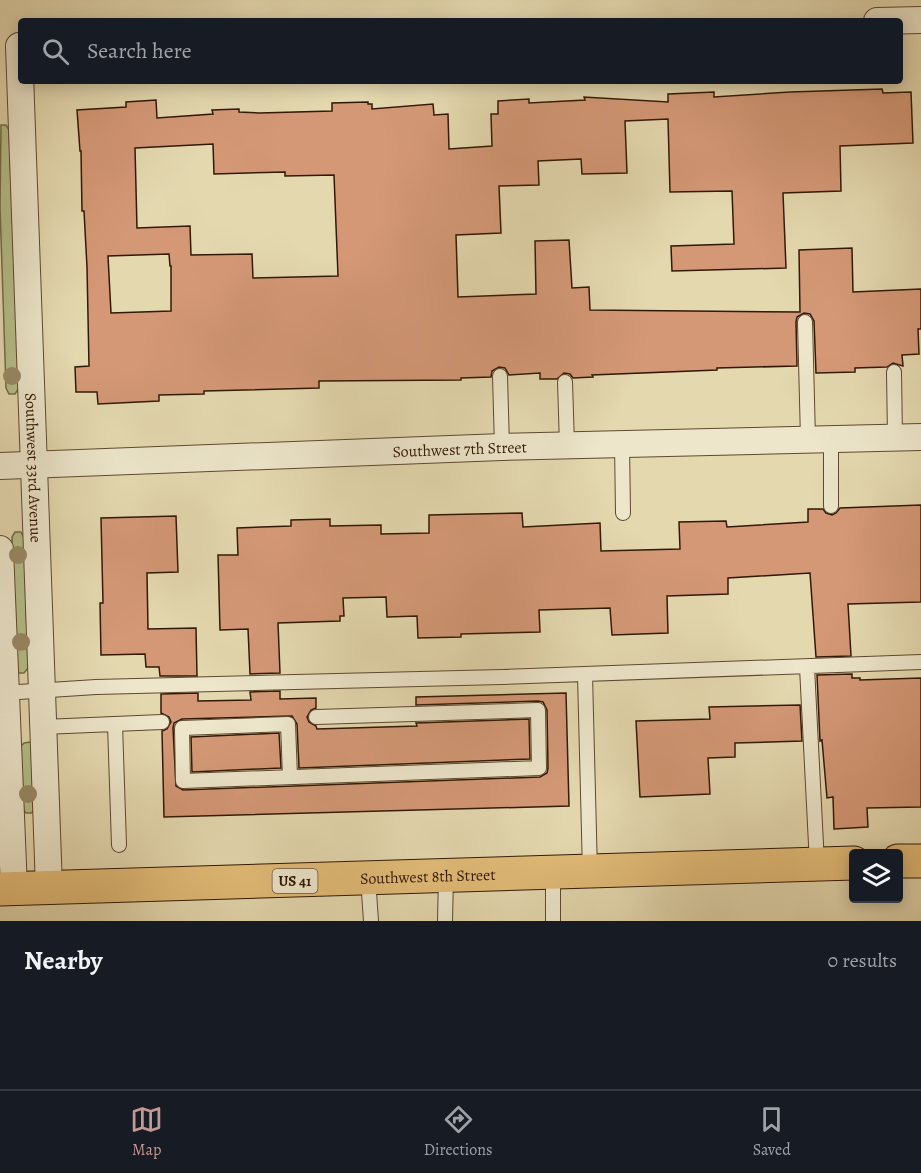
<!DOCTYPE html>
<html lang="en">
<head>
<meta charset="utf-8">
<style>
	:root { --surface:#171b24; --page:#20242c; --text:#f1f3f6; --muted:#9ea1a6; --line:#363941; --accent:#c59692 }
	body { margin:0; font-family:Alegreya,serif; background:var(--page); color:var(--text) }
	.controls { position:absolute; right:18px; bottom:18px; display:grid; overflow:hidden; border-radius:6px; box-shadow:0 3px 15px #0003 }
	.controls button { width:54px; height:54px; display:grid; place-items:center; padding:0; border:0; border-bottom:2px solid var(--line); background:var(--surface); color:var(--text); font:30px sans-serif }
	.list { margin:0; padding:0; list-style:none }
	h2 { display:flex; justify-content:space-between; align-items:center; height:78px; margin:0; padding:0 24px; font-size:26px }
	h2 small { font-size:20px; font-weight:400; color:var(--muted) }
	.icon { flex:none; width:33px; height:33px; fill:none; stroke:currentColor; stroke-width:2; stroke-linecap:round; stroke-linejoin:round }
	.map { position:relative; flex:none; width:921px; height:921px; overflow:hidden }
	.search { position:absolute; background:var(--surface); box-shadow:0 3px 15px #0003; left:18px; right:18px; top:18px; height:66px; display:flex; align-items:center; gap:15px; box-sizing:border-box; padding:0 21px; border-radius:6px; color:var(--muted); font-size:22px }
	.sheet { height:168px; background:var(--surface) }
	nav { display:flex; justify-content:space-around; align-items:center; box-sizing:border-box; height:84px; border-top:2px solid var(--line); background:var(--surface); font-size:16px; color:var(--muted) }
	nav a { display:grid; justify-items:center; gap:3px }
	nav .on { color:var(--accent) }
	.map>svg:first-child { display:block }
	.green { fill:#b5be8a; stroke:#746c47; stroke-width:1.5 }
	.building { fill:#d49876; stroke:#321904; stroke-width:1.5; fill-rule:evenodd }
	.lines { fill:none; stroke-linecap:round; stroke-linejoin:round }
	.lane-casing { stroke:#5e492f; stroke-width:16 }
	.street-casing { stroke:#5e492f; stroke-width:28 }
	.primary-casing { stroke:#321904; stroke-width:35 }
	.lane { stroke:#ede6cb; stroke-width:14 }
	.street { stroke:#ede6cb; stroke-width:26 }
	.primary { stroke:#e2bc78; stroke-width:33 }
	.tree { fill:#988a67 }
	.labels { text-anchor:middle; stroke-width:5; stroke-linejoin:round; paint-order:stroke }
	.shield { fill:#ede6cb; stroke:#6a5640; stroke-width:1.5 }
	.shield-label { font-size:15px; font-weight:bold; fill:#321904 }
	.street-label { font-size:16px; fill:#321904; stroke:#ede6cb }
</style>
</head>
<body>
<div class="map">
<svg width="921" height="921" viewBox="0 0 921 921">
	<rect width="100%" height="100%" fill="#e4d8af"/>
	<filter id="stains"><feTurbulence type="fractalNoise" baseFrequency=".00333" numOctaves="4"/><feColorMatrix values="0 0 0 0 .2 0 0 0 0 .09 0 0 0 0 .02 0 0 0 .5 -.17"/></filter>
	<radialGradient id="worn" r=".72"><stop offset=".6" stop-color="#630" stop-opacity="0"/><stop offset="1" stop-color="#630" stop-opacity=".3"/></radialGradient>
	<!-- green -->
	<path class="green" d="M 1,125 L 6,125 L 9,130 L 19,388 L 15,394 L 9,394 L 6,388 L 0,207 Z
		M 15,532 L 21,532 L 24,538 L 28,668 L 24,673 L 19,673 L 16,669 L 12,537 Z
		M 30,742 L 33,746 L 35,808 L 32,813 L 26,813 L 22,808 L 21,746 L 24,743 Z"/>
	<!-- building -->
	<path class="building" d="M 882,89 L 883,93 L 911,92 L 913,143 L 840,146 L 841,191 L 783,193 L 786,268 L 672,271 L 671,246 L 734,244 L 732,191 L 670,192 L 668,119 L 625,121 L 627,173 L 582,174 L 581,159 L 538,161 L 539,185 L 499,186 L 501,233 L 456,235 L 458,297 L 536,294 L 535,241 L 569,240 L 572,288 L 589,287 L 590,310 L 800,312 L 799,250 L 852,248 L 853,292 L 921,289 L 921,329 L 918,329 L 919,354 L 902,355 L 903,366 L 893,363 L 887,367 L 855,368 L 855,372 L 816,373 L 814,321 L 810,314 L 804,313 L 797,317 L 796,322 L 797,366 L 717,368 L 717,370 L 592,375 L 593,377 L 573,378 L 570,374 L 564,373 L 557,379 L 540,379 L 540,373 L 509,375 L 505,368 L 499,367 L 492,371 L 491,377 L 461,378 L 461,380 L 319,381 L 319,388 L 204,391 L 204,394 L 159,395 L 159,401 L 98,404 L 97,392 L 76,392 L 75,367 L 89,366 L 87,267 L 84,211 L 82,211 L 81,151 L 80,151 L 77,110 L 126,107 L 126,102 L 156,100 L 157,118 L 213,114 L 212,110 L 239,109 L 239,112 L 259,113 L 332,111 L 332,103 L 368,102 L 368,104 L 372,104 L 372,109 L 433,104 L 434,115 L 448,114 L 449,149 L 492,146 L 491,114 L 498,114 L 498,101 L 529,99 L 529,103 L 585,100 L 584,97 L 668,102 L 668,94 L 714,92 L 714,97 L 790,92 ZM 213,144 L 214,174 L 285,172 L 285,176 L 334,175 L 338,276 L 253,278 L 252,254 L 191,255 L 190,226 L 137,228 L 135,148 ZM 169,254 L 170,266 L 171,266 L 171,311 L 111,313 L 108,256 Z
		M 921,505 L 921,602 L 848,604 L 851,656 L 816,657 L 810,573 L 728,578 L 728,594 L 667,596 L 668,633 L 612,635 L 610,608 L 539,610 L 540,632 L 461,634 L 461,637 L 418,638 L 417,616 L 387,617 L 386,597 L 343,598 L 344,616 L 340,616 L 340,621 L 278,623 L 280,673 L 250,674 L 248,629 L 220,630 L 218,555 L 238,555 L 237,528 L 291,526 L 291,520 L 330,519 L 330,526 L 381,525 L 381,534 L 429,533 L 429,515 L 522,513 L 523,527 L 600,523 L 601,551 L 680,549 L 679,522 L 726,521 L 727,527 L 808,522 L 808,509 L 823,509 L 826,513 L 832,515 L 836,513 L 840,508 Z
		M 176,516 L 178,572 L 147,573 L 148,629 L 196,628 L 197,676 L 160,676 L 159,667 L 146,667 L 145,654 L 101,655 L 100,603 L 103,603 L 101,518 Z
		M 852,674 L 852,678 L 860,678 L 860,680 L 921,678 L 921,807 L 867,808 L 868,827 L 834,829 L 833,797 L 827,798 L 822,740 L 820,741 L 817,675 Z
		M 280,691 L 280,699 L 316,698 L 316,708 L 311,710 L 307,717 L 309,722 L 316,726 L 317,729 L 417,726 L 416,723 L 529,719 L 530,759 L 299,768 L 297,724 L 292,716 L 182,719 L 174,723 L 173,728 L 176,786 L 183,790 L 540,777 L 547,773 L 548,768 L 547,710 L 543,702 L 538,701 L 416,705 L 416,697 L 566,693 L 569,806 L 164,817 L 162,731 L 167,729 L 171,722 L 169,717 L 161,713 L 161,694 L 198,693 L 198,701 L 251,700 L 250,692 Z
		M 800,705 L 802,741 L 735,743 L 735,757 L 708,758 L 710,794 L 640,797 L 636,721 L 710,719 L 709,707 Z
		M 279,733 L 281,768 L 192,772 L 191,737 Z"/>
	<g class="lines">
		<defs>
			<path id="lane" d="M 805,322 L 808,439
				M 894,372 L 895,437
				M 500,376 L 502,447
				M 565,382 L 567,445
				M 831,438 L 831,506
				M 622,443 L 623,513
				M 807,667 L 817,864
				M 585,675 L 590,872
				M 3,693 L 96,687 L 502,677 L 921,662
				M 115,724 L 119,845
				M 43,727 L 162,722
				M 290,777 L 288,724 L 182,728 L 183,781 L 539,768 L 538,710 L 316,717
				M 553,873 L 553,921
				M 368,878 L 371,921
				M 445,921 L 446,876"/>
			<g id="street">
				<path d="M 877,21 L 921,20"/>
				<path id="s1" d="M 19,46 L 49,888"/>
				<path id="s2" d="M 0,466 L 502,447 L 921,437"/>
				<path d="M 0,549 L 14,889"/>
			</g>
			<g id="primary">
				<path d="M 898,861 L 921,861"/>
				<path id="s3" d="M 0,889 L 854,863"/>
			</g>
		</defs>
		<!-- lane casing -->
		<use href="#lane" class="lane-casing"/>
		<!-- street casing -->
		<use href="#street" class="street-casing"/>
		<!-- primary casing -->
		<use href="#primary" class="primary-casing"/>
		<!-- lane -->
		<use href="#lane" class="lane"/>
		<!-- street -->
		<use href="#street" class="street"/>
		<!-- primary -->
		<use href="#primary" class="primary"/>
	</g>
	<!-- trees -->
	<g class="tree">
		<circle cx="12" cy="376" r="9"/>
		<circle cx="18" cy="555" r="9"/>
		<circle cx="21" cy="642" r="9"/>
		<circle cx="28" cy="794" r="9"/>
	</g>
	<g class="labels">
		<!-- shield labels -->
		<rect class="shield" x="272.5" y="869" width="45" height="24" rx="4.5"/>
		<g class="shield-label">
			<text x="295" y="886">US 41</text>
		</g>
		<!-- street labels -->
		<g class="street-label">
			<text dy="6" stroke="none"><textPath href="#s2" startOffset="460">Southwest 7th Street</textPath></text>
			<text dy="6" stroke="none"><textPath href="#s1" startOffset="422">Southwest 33rd Avenue</textPath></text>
			<text dy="6" stroke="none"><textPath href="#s3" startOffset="428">Southwest 8th Street</textPath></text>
		</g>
	</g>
	<rect width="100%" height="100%" filter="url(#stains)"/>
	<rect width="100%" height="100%" fill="url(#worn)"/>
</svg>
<div class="controls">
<button><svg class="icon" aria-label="layers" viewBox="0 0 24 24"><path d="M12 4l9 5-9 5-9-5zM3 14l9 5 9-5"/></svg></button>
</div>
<div class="search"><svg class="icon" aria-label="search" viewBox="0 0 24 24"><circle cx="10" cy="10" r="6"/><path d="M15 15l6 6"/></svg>Search here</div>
</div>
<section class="sheet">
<h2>Nearby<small>0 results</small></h2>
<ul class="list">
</ul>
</section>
<nav>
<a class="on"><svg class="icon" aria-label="map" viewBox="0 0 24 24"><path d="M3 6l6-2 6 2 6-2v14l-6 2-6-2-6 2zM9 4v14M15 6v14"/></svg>Map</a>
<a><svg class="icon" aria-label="directions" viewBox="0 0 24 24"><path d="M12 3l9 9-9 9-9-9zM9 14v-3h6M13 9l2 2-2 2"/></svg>Directions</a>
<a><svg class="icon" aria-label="saved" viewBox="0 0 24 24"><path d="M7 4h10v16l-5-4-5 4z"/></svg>Saved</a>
</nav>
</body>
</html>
